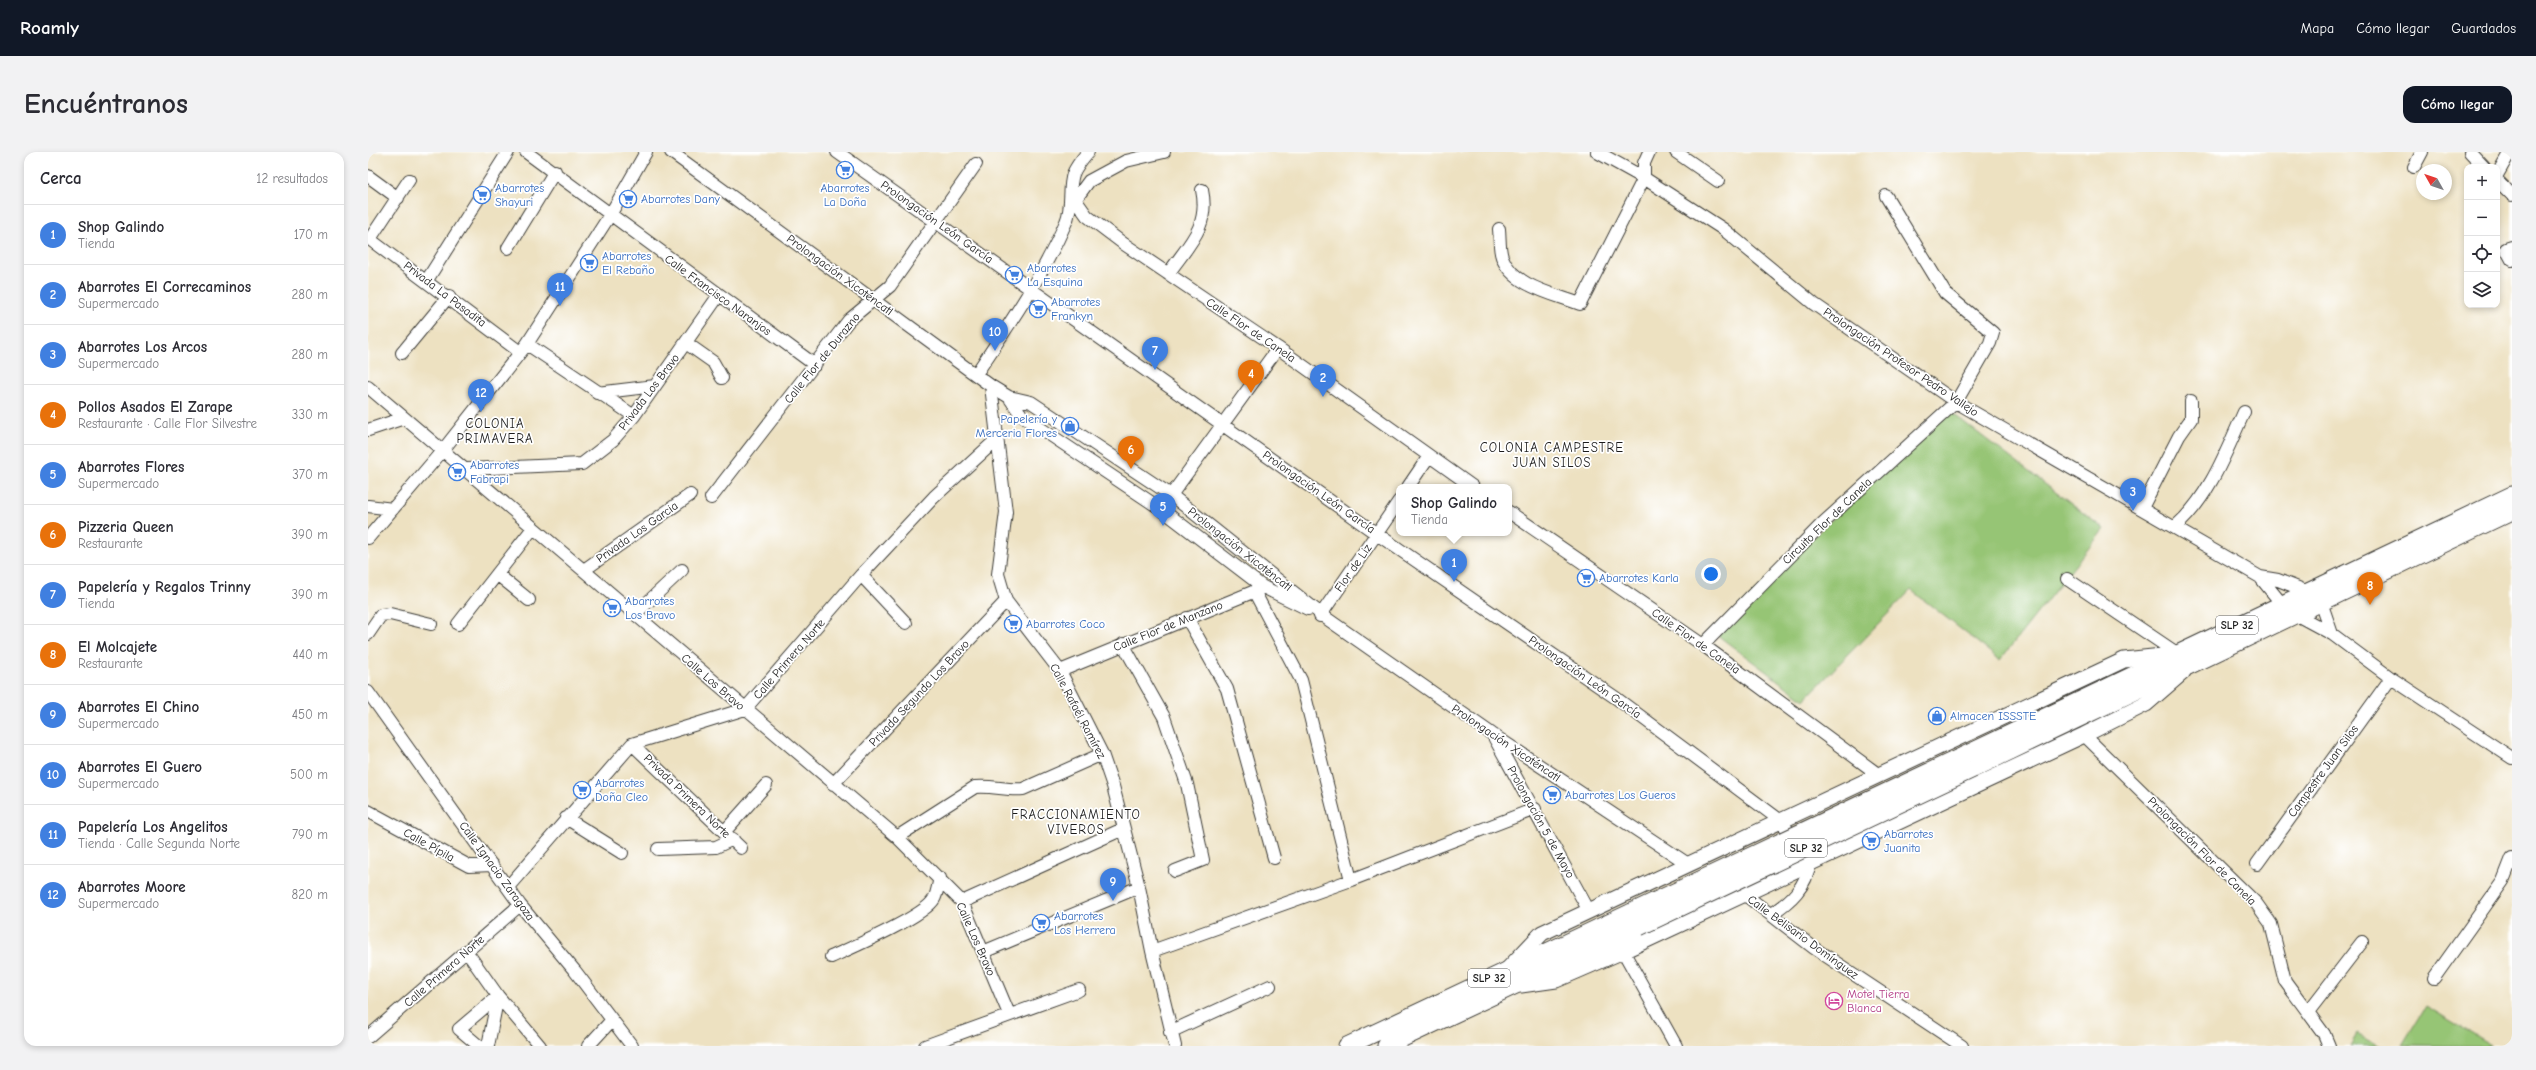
<!DOCTYPE html>
<html lang="es">
<head>
<meta charset="utf-8">
<style>
	:root { --surface:#fff; --page:#f2f2f3; --text:#2b2b33; --muted:#7c7c81; --line:#e1e1e2; --accent:#111827 }
	body { margin:0; font-family:"Comic Neue",sans-serif; background:var(--page); color:var(--text) }
	.controls { position:absolute; right:12px; top:12px; display:grid; overflow:hidden; border-radius:8px; box-shadow:0 2px 6px #0003 }
	.controls button { width:36px; height:36px; display:grid; place-items:center; padding:0; border:0; border-bottom:1px solid var(--line); background:var(--surface); color:var(--text); font:20px sans-serif }
	.compass { position:absolute; left:2048px; top:12px; width:36px; height:36px; border-radius:50%; background:var(--surface); box-shadow:0 2px 6px #0003; rotate:310deg }
	.you { position:absolute; left:1343px; top:422px; width:14px; height:14px; margin:-10px; border:3px solid #fff; border-radius:50%; background:#1a73e8; box-shadow:0 0 0 6px #1a73e833 }
	.badge { display:grid; place-items:center; width:26px; height:26px; border-radius:50%; background:var(--accent); color:#fff; font-size:13px; font-weight:700 }
	.pin { position:absolute; translate:-50% -33px; filter:drop-shadow(0 1px 2px #0008) }
	.pin::after { content:''; position:absolute; top:21px; width:14px; height:12px; background:inherit; clip-path:polygon(0 0,100% 0,50% 100%) }
	.popup { position:absolute; left:1028px; top:332px; width:116px; height:52px; box-sizing:border-box; display:grid; place-content:center; border-radius:8px; background:var(--surface); filter:drop-shadow(0 1px 3px #0005); font-size:13px; white-space:nowrap; color:var(--muted) }
	.popup b { font-size:15px; color:var(--text) }
	.popup::after { content:''; position:absolute; left:50%; top:100%; margin-left:-8px; border:8px solid transparent; border-top-color:var(--surface) }
	.list { margin:0; padding:0; list-style:none }
	h2 { display:flex; justify-content:space-between; align-items:center; height:52px; margin:0; padding:0 16px; font-size:17px }
	h2 small { font-size:13px; font-weight:400; color:var(--muted) }
	.list li { display:grid; grid-template-columns:26px 1fr auto; gap:12px; align-items:center; box-sizing:border-box; height:60px; padding:0 16px; border-top:1px solid var(--line) }
	.list b { display:block; font-size:15px; white-space:nowrap }
	.list p { margin:0; font-size:13px; white-space:nowrap; color:var(--muted) }
	.list em { font-size:13px; font-style:normal; color:var(--muted) }
	.icon { flex:none; width:22px; height:22px; fill:none; stroke:currentColor; stroke-width:2; stroke-linecap:round; stroke-linejoin:round }
	.map { position:relative; flex:none; width:2144px; height:894px; overflow:hidden; border-radius:12px }
	header { display:flex; align-items:center; gap:24px; box-sizing:border-box; height:56px; padding:0 20px; background:var(--accent); color:#fff }
	header strong { font-size:19px }
	nav { display:flex; gap:22px; margin-inline-start:auto; font-size:14px }
	.intro { display:flex; align-items:center; justify-content:space-between; box-sizing:border-box; height:96px; padding:0 24px }
	h1 { margin:0; font-size:28px }
	.button { padding:10px 18px; border-radius:12px; background:var(--accent); color:#fff; font-size:14px; font-weight:700 }
	main { display:flex; gap:24px; padding:0 24px }
	aside { flex:1; background:var(--surface); border-radius:12px; box-shadow:0 2px 6px #0003 }
	.map>svg:first-child { display:block }
	.green { fill:#96c574; stroke:#597048 }
	.lines { fill:none; stroke-linecap:round; stroke-linejoin:round }
	.minor-casing { stroke:#3b3a35; stroke-width:14 }
	.major-casing { stroke:#3b3a35; stroke-width:17 }
	.highway-casing { stroke:#3b3a35; stroke-width:19 }
	.minor { stroke:#fff; stroke-width:12 }
	.major { stroke:#fff; stroke-width:15 }
	.highway { stroke:#fff; stroke-width:17 }
	.highway-bridge-casing { stroke:#3b3a35; stroke-width:19; stroke-linecap:butt }
	.highway-bridge { stroke:#fff; stroke-width:17 }
	.labels { text-anchor:middle; stroke-width:3.5; stroke-linejoin:round; paint-order:stroke }
	.shield { fill:#fff; stroke:#606060; stroke-width:1 }
	.shield-label { font-size:11px; font-weight:bold; fill:#1c1c1c }
	.shop-label { font-size:12px; fill:#366cbe; stroke:#fff; text-anchor:start }
	.street-label { font-size:12px; fill:#1c1c1c; stroke:#fff }
	.hotel-label { font-size:12px; fill:#b23c85; stroke:#fff; text-anchor:start }
	.neighbourhood-label { font-size:13px; letter-spacing:1px; fill:#1c1c1c; stroke:#fff }
</style>
</head>
<body>
<header>
<strong>Roamly</strong>
<nav><a>Mapa</a><a>Cómo llegar</a><a>Guardados</a></nav>
</header>
<div class="intro"><h1>Encuéntranos</h1><a class="button">Cómo llegar</a></div>
<main>
<aside>
<h2>Cerca<small>12 resultados</small></h2>
<ul class="list">
<li><span class="badge" style="background:#3f7fe0">1</span><div><b>Shop Galindo</b><p>Tienda</p></div><em>170 m</em></li>
<li><span class="badge" style="background:#3f7fe0">2</span><div><b>Abarrotes El Correcaminos</b><p>Supermercado</p></div><em>280 m</em></li>
<li><span class="badge" style="background:#3f7fe0">3</span><div><b>Abarrotes Los Arcos</b><p>Supermercado</p></div><em>280 m</em></li>
<li><span class="badge" style="background:#e8710a">4</span><div><b>Pollos Asados El Zarape</b><p>Restaurante · Calle Flor Silvestre</p></div><em>330 m</em></li>
<li><span class="badge" style="background:#3f7fe0">5</span><div><b>Abarrotes Flores</b><p>Supermercado</p></div><em>370 m</em></li>
<li><span class="badge" style="background:#e8710a">6</span><div><b>Pizzeria Queen</b><p>Restaurante</p></div><em>390 m</em></li>
<li><span class="badge" style="background:#3f7fe0">7</span><div><b>Papelería y Regalos Trinny</b><p>Tienda</p></div><em>390 m</em></li>
<li><span class="badge" style="background:#e8710a">8</span><div><b>El Molcajete</b><p>Restaurante</p></div><em>440 m</em></li>
<li><span class="badge" style="background:#3f7fe0">9</span><div><b>Abarrotes El Chino</b><p>Supermercado</p></div><em>450 m</em></li>
<li><span class="badge" style="background:#3f7fe0">10</span><div><b>Abarrotes El Guero</b><p>Supermercado</p></div><em>500 m</em></li>
<li><span class="badge" style="background:#3f7fe0">11</span><div><b>Papelería Los Angelitos</b><p>Tienda · Calle Segunda Norte</p></div><em>790 m</em></li>
<li><span class="badge" style="background:#3f7fe0">12</span><div><b>Abarrotes Moore</b><p>Supermercado</p></div><em>820 m</em></li>
</ul>
</aside>
<div class="map">
<svg width="2144" height="894" viewBox="0 0 2144 894">
	<rect width="100%" height="100%" fill="#fff"/>
	<filter id="ink" filterUnits="userSpaceOnUse"><feTurbulence type="fractalNoise" baseFrequency=".025" numOctaves="2"/><feDisplacementMap in="SourceGraphic" scale="8" xChannelSelector="R" yChannelSelector="G"/><feConvolveMatrix kernelMatrix="1 2 1 2 8 2 1 2 1" color-interpolation-filters="sRGB"/></filter>
	<filter id="wash" filterUnits="userSpaceOnUse"><feTurbulence type="fractalNoise" baseFrequency=".012" numOctaves="4" result="noise"/><feDisplacementMap in="SourceGraphic" scale="16" xChannelSelector="R" yChannelSelector="G"/><feGaussianBlur stdDeviation="0.9" result="paint"/><feColorMatrix in="noise" values="0 0 0 0 0 0 0 0 0 0 0 0 0 0 0 0 0 1.4 0 .05"/><feComposite in="paint" operator="in"/></filter>
	<g filter="url(#wash)">
		<rect width="100%" height="100%" fill="#ede1c1"/>
		<!-- green -->
		<path class="green" d="M 1580,258 L 1736,377 L 1632,508 L 1543,438 L 1436,548 L 1345,480 Z
			M 2058,854 L 2123,893 L 2122,894 L 2034,893 Z
			M 1990,882 L 2011,894 L 1983,894 Z"/>
	</g>
	<g filter="url(#ink)">
		<g class="lines">
			<defs>
				<path id="minor" d="M 158,0 L 447,213
					M 303,0 L 623,234 L 641,245 L 663,250 L 803,343 L 958,466 L 1124,582 L 1320,712
					M 469,0 L 1009,382 L 1248,546 L 1413,669 L 1428,690
					M 1229,0 L 1276,26 L 1355,77 L 1446,152 L 1588,250 L 1892,425 L 1910,428 L 1938,439
					M 1308,0 L 1350,29
					M 2102,0 L 2116,15
					M 2046,15 L 2054,0
					M 2129,23 L 2142,0
					M 0,24 L 30,46
					M 2129,28 L 2144,43
					M 704,43 L 719,64 L 756,92 L 910,196 L 1105,335
					M 707,48 L 721,29 L 758,9 L 796,0
					M 1131,77 C 1132,86 1131,97 1134,105 C 1144,134 1186,142 1212,152 L 1276,26 L 1276,11 L 1281,0
					M 0,86 L 152,200
					M 2,87 L 41,28
					M 2144,95 L 2138,97 L 2144,108
					M 140,96 L 187,19
					M 800,122 C 820,93 842,75 834,38
					M 59,128 L 140,0
					M 318,191 L 345,210 L 354,226
					M 159,192 L 266,264
					M 34,201 L 81,144
					M 608,222 C 641,173 674,125 698,70 C 705,55 700,37 705,22 C 708,14 714,7 720,0
					M 623,234 L 638,360 L 630,422 L 638,449 L 692,519 L 734,602 L 745,634 L 771,735 L 784,799 L 807,894
					M 0,235 L 529,685 L 594,750 L 641,862
					M 229,241 L 287,234
					M 641,245 L 654,264 L 793,357 L 895,435 L 940,457
					M 0,278 L 36,266
					M 99,317 L 214,312 L 245,288 L 266,264 L 351,143
					M 1040,335 L 1061,304
					M 343,346 L 481,168 L 522,134 L 608,12
					M 0,354 L 25,357
					M 1774,356 L 1811,284 L 1823,267 L 1823,249
					M 793,357 L 910,196
					M 1141,360 L 1335,493 L 1511,623
					M 1807,375 C 1841,346 1858,300 1876,260
					M 0,386 L 75,298 L 159,192 L 242,63 L 278,0
					M 216,418 L 322,343
					M 129,422 L 161,448
					M 493,423 L 538,471
					M 1892,425 L 1913,451
					M 1699,427 L 1810,502
					M 886,439 L 933,528 L 983,728
					M 1953,450 L 1964,482
					M 267,462 L 314,418
					M 1927,462 L 1964,482 L 2023,526 L 2144,606
					M 952,464 L 1031,349
					M 819,466 L 859,537 L 906,706
					M 90,472 L 165,376
					M 0,482 L 13,463 L 22,462 L 63,472
					M 755,492 L 796,565 L 819,632 L 835,708 L 807,719
					M 1335,493 L 1455,371 L 1588,250 L 1622,191 L 1625,181 L 1577,141 L 1518,44
					M 692,519 L 892,437
					M 0,540 L 152,753 L 207,819 L 264,894
					M 1716,583 L 1888,751 L 1903,772 L 1917,829 L 1956,882 L 1961,894
					M 1126,585 L 1221,759
					M 264,592 L 373,696
					M 465,632 L 638,449
					M 0,659 L 101,714 L 124,713
					M 198,666 L 254,701
					M 357,679 L 398,633
					M 529,685 L 607,635 C 624,633 639,639 655,637 L 734,602
					M 290,697 L 348,695 L 365,687
					M 1889,712 L 2023,526
					M 140,735 L 264,592 L 377,557 L 493,423 L 566,345 L 628,288
					M 1376,742 L 1446,796 L 1594,894
					M 594,750 L 755,677
					M 1403,762 C 1423,749 1438,735 1442,711 L 1438,705
					M 784,799 L 983,728 L 1167,657
					M 1255,799 L 1308,894
					M 99,800 L 130,844 L 172,894
					M 615,800 L 771,735
					M 463,805 C 483,796 557,764 566,747 C 569,742 570,733 572,726
					M 2066,826 L 2135,729 L 2144,706
					M 1940,860 L 1994,790
					M 802,880 L 902,834
					M 0,885 L 152,753
					M 111,894 L 91,877 L 130,844
					M 120,894 L 130,844
					M 220,894 L 244,868
					M 557,894 L 711,838"/>
				<path id="major" d="M 1140,817 L 1174,781 L 1756,508 L 1804,503
					M 1153,833 L 1188,828 L 1255,799 L 1716,583 L 1778,552 L 1815,520"/>
				<path id="highway" d="M 1595,604 L 2144,343
					M 1605,617 L 2144,359
					M 979,894 L 1264,760
					M 1018,894 L 1271,775"/>
			</defs>
			<!-- minor casing -->
			<use href="#minor" class="minor-casing"/>
			<!-- major casing -->
			<use href="#major" class="major-casing"/>
			<!-- highway casing -->
			<use href="#highway" class="highway-casing"/>
			<!-- minor -->
			<use href="#minor" class="minor"/>
			<!-- major -->
			<use href="#major" class="major"/>
			<!-- highway -->
			<use href="#highway" class="highway"/>
			<defs>
				<path id="highway-bridge" d="M 1264,760 L 1595,604
					M 1271,775 L 1605,617"/>
			</defs>
			<!-- highway-bridge casing -->
			<use href="#highway-bridge" class="highway-bridge-casing"/>
			<!-- highway-bridge -->
			<use href="#highway-bridge" class="highway-bridge"/>
		</g>
	</g>
	<!-- icons -->
	<defs>
		<symbol id="supermarket-ring" viewBox="-11 -11 22 22"><circle r="9.5" fill="#fff" stroke="#3f7fe0" stroke-width="1.5"/><path d="M-6-5.5h2.5l.6 2H6L4.5 2H-2.5L-4.4-4H-6ZM-1.5 3.2a1.3 1.3 0 1 0 .1 0ZM3 3.2a1.3 1.3 0 1 0 .1 0Z" fill="#3f7fe0"/></symbol>
		<symbol id="shop-ring" viewBox="-11 -11 22 22"><circle r="9.5" fill="#fff" stroke="#3f7fe0" stroke-width="1.5"/><path d="M-5-2.5h2.3a2.7 3.5 0 0 1 5.4 0H5L5.5 6h-11ZM-1.5-2.5h3a1.5 2.3 0 0 0-3 0Z" fill="#3f7fe0"/></symbol>
		<symbol id="hotel-ring" viewBox="-11 -11 22 22"><circle r="9.5" fill="#fff" stroke="#d1479c" stroke-width="1.5"/><path d="M-6-4.5h1.5V1H6V5H4.5V3h-9V5H-6ZM-4 0a1.8 1.8 0 1 1 3.6 0ZM.5 0V-2.5h3Q6-2.5 6 0Z" fill="#d1479c"/></symbol>
	</defs>
	<g fill-rule="evenodd">
		<use href="#supermarket-ring" x="467" y="8" width="20" height="20"/>
		<use href="#supermarket-ring" x="104" y="33" width="20" height="20"/>
		<use href="#supermarket-ring" x="250" y="37" width="20" height="20"/>
		<use href="#supermarket-ring" x="211" y="101" width="20" height="20"/>
		<use href="#supermarket-ring" x="636" y="113" width="20" height="20"/>
		<use href="#supermarket-ring" x="660" y="147" width="20" height="20"/>
		<use href="#shop-ring" x="692" y="264" width="20" height="20"/>
		<use href="#supermarket-ring" x="79" y="310" width="20" height="20"/>
		<use href="#supermarket-ring" x="1208" y="416" width="20" height="20"/>
		<use href="#supermarket-ring" x="234" y="446" width="20" height="20"/>
		<use href="#supermarket-ring" x="635" y="462" width="20" height="20"/>
		<use href="#shop-ring" x="1559" y="554" width="20" height="20"/>
		<use href="#supermarket-ring" x="204" y="628" width="20" height="20"/>
		<use href="#supermarket-ring" x="1174" y="633" width="20" height="20"/>
		<use href="#supermarket-ring" x="1493" y="679" width="20" height="20"/>
		<use href="#supermarket-ring" x="663" y="761" width="20" height="20"/>
		<use href="#hotel-ring" x="1456" y="839" width="20" height="20"/>
	</g>
	<g class="labels">
		<!-- shield labels -->
		<g class="shield">
			<rect x="1848" y="464" width="42" height="18" rx="3"/>
			<rect x="1417" y="687" width="42" height="18" rx="3"/>
			<rect x="1100" y="817" width="42" height="18" rx="3"/>
		</g>
		<g class="shield-label">
			<text x="1869" y="477">SLP 32</text>
			<text x="1438" y="700">SLP 32</text>
			<text x="1121" y="830">SLP 32</text>
		</g>
		<!-- shop labels -->
		<g class="shop-label">
			<text x="127" y="40">Abarrotes<tspan x="127" dy="14">Shayuri</tspan></text>
			<text x="477" y="40" text-anchor="middle">Abarrotes<tspan x="477" dy="14">La Doña</tspan></text>
			<text x="273" y="51">Abarrotes Dany</text>
			<text x="234" y="108">Abarrotes<tspan x="234" dy="14">El Rebaño</tspan></text>
			<text x="659" y="120">Abarrotes<tspan x="659" dy="14">La Esquina</tspan></text>
			<text x="683" y="154">Abarrotes<tspan x="683" dy="14">Frankyn</tspan></text>
			<text x="689" y="271" text-anchor="end">Papelería y<tspan x="689" dy="14">Merceria Flores</tspan></text>
			<text x="102" y="317">Abarrotes<tspan x="102" dy="14">Fabrapi</tspan></text>
			<text x="1231" y="430">Abarrotes Karla</text>
			<text x="257" y="453">Abarrotes<tspan x="257" dy="14">Los Bravo</tspan></text>
			<text x="658" y="476">Abarrotes Coco</text>
			<text x="1582" y="568">Almacen ISSSTE</text>
			<text x="227" y="635">Abarrotes<tspan x="227" dy="14">Doña Cleo</tspan></text>
			<text x="1197" y="647">Abarrotes Los Gueros</text>
			<text x="1516" y="686">Abarrotes<tspan x="1516" dy="14">Juanita</tspan></text>
			<text x="686" y="768">Abarrotes<tspan x="686" dy="14">Los Herrera</tspan></text>
		</g>
		<!-- street labels -->
		<g class="street-label">
			<text transform="translate(569 70) rotate(35)" y="4">Prolongación León García</text>
			<text transform="translate(472 123) rotate(36)" y="4">Prolongación Xicoténcatl</text>
			<text transform="translate(77 142) rotate(37)" y="4">Privada La Pasadita</text>
			<text transform="translate(350 143) rotate(36)" y="4">Calle Francisco Naranjos</text>
			<text transform="translate(883 178) rotate(34)" y="4">Calle Flor de Canela</text>
			<text transform="translate(454 206) rotate(-51)" y="4">Calle Flor de Durazno</text>
			<text transform="translate(1533 210) rotate(34)" y="4">Prolongación Profesor Pedro Vallejo</text>
			<text transform="translate(281 240) rotate(-53)" y="4">Privada Los Bravo</text>
			<text transform="translate(951 340) rotate(35)" y="4">Prolongación León García</text>
			<text transform="translate(1459 369) rotate(-44)" y="4">Circuito Flor de Canela</text>
			<text transform="translate(269 380) rotate(-35)" y="4">Privada Los Garcia</text>
			<text transform="translate(872 397) rotate(38)" y="4">Prolongación Xicoténcatl</text>
			<text transform="translate(985 416) rotate(-55)" y="4">Flor de Liz</text>
			<text transform="translate(800 474) rotate(-22)" y="4">Calle Flor de Manzano</text>
			<text transform="translate(1328 489) rotate(35)" y="4">Calle Flor de Canela</text>
			<text transform="translate(421 507) rotate(-49)" y="4">Calle Primera Norte</text>
			<text transform="translate(1217 525) rotate(35)" y="4">Prolongación León García</text>
			<text transform="translate(345 530) rotate(41)" y="4">Calle Los Bravo</text>
			<text transform="translate(551 541) rotate(-47)" y="4">Privada Segunda Los Bravo</text>
			<text transform="translate(710 559) rotate(62)" y="4">Calle Rafaél Ramírez</text>
			<text transform="translate(1138 591) rotate(34)" y="4">Prolongación Xicoténcatl</text>
			<text transform="translate(1955 619) rotate(-54)" y="4">Campestre Juan Silos</text>
			<text transform="translate(319 644) rotate(44)" y="4">Privada Primera Norte</text>
			<text transform="translate(1173 670) rotate(61)" y="4">Prolongación 5 de Mayo</text>
			<text transform="translate(61 693) rotate(29)" y="4">Calle Pípila</text>
			<text transform="translate(1834 699) rotate(45)" y="4">Prolongación Flor de Canela</text>
			<text transform="translate(129 719) rotate(54)" y="4">Calle Ignacio Zaragoza</text>
			<text transform="translate(1435 785) rotate(36)" y="4">Calle Belisario Domínguez</text>
			<text transform="translate(608 787) rotate(66)" y="4">Calle Los Bravo</text>
			<text transform="translate(76 819) rotate(-41)" y="4">Calle Primera Norte</text>
		</g>
		<!-- hotel labels -->
		<g class="hotel-label">
			<text x="1479" y="846">Motel Tierra<tspan x="1479" dy="14">Blanca</tspan></text>
		</g>
		<!-- neighbourhood labels -->
		<g class="neighbourhood-label">
			<text x="127" y="276">COLONIA<tspan x="127" dy="15">PRIMAVERA</tspan></text>
			<text x="1184" y="300">COLONIA CAMPESTRE<tspan x="1184" dy="15">JUAN SILOS</tspan></text>
			<text x="708" y="667">FRACCIONAMIENTO<tspan x="708" dy="15">VIVEROS</tspan></text>
		</g>
	</g>
</svg>
<div class="controls">
<button>+</button>
<button>−</button>
<button><svg class="icon" aria-label="locate" viewBox="0 0 24 24"><circle cx="12" cy="12" r="6"/><path d="M12 2v4M12 18v4M2 12h4M18 12h4"/></svg></button>
<button><svg class="icon" aria-label="layers" viewBox="0 0 24 24"><path d="M12 4l9 5-9 5-9-5zM3 14l9 5 9-5"/></svg></button>
</div>
<svg class="compass" viewBox="-18 -18 36 36"><path d="M0-13l5 13h-10z" fill="#e53935"/><path d="M0 13l5-13h-10z" fill="#7c7c81"/></svg>
<div class="you"></div>
<div class="pin badge" style="left:1086px;top:430px;background:#3f7fe0">1</div>
<div class="popup"><b>Shop Galindo</b>Tienda</div>
<div class="pin badge" style="left:955px;top:245px;background:#3f7fe0">2</div>
<div class="pin badge" style="left:1765px;top:359px;background:#3f7fe0">3</div>
<div class="pin badge" style="left:883px;top:241px;background:#e8710a">4</div>
<div class="pin badge" style="left:795px;top:374px;background:#3f7fe0">5</div>
<div class="pin badge" style="left:763px;top:317px;background:#e8710a">6</div>
<div class="pin badge" style="left:787px;top:218px;background:#3f7fe0">7</div>
<div class="pin badge" style="left:2002px;top:453px;background:#e8710a">8</div>
<div class="pin badge" style="left:745px;top:749px;background:#3f7fe0">9</div>
<div class="pin badge" style="left:627px;top:199px;background:#3f7fe0">10</div>
<div class="pin badge" style="left:192px;top:154px;background:#3f7fe0">11</div>
<div class="pin badge" style="left:113px;top:260px;background:#3f7fe0">12</div>
</div>
</main>
</body>
</html>
